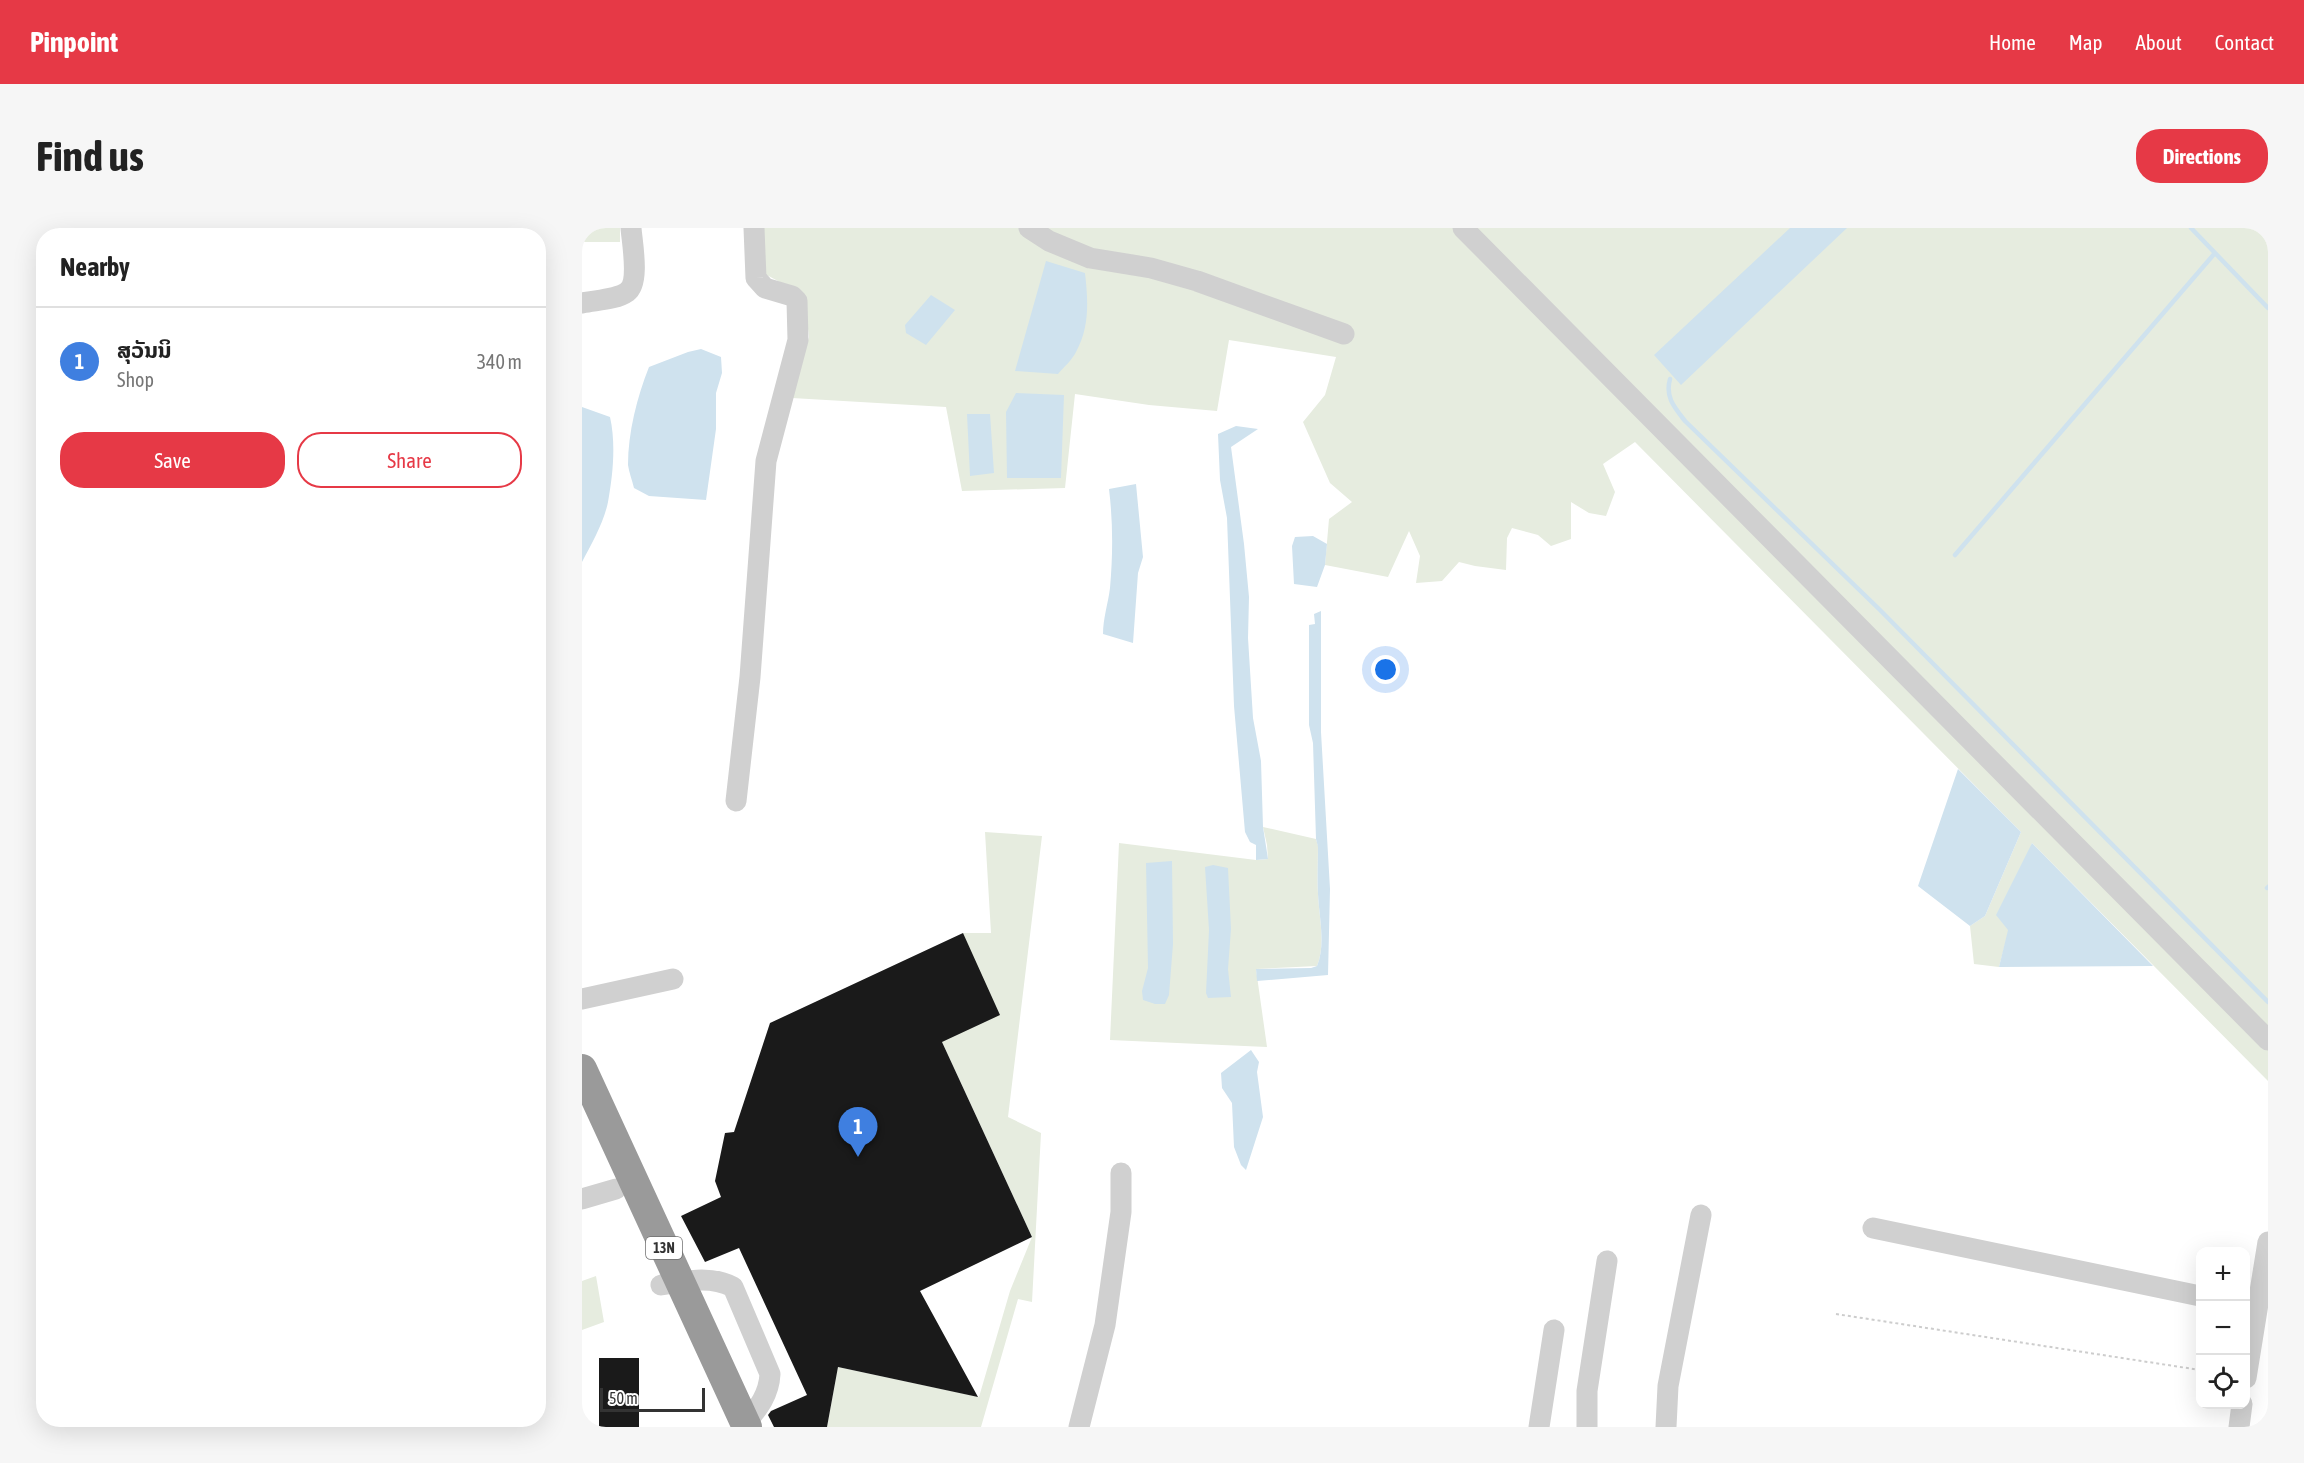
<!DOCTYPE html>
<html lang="en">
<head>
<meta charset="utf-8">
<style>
	:root { --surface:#fff; --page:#f6f6f6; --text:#222; --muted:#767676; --line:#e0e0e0; --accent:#e63946 }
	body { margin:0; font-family:"Asap Condensed","Noto Sans Lao",sans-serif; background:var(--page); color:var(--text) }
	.controls { position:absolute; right:18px; bottom:18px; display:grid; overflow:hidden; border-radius:12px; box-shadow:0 6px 24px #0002 }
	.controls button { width:54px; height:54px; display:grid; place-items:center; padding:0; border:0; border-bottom:2px solid var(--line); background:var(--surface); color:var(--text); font:30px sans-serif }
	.scale { position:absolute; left:18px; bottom:15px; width:105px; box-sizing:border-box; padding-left:6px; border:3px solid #333; border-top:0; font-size:16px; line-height:21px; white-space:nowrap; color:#333; -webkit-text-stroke:4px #fff; paint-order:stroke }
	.you { position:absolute; left:804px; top:442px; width:21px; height:21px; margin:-15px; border:4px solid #fff; border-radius:50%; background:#1a73e8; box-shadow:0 0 0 9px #1a73e833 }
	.badge { display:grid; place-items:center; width:39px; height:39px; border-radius:50%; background:var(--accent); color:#fff; font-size:20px; font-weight:700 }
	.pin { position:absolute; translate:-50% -50px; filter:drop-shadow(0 2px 3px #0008) }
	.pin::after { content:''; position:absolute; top:32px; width:21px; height:18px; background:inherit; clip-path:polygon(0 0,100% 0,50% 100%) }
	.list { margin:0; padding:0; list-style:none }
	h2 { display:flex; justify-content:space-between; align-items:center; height:78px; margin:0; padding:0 24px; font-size:26px }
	h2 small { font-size:20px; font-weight:400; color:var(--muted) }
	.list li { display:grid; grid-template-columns:39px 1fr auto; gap:18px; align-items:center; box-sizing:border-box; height:108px; padding:0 24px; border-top:2px solid var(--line) }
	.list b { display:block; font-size:22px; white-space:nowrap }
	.list p { margin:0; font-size:20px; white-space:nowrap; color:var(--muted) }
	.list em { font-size:20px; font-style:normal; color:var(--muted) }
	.actions { display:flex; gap:12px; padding:18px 24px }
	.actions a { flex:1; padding:14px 0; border:2px solid var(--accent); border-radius:24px; text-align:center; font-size:21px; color:var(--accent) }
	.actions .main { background:var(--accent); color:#fff }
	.icon { flex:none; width:33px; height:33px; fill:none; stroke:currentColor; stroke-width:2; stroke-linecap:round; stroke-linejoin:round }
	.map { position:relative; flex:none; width:1686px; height:1199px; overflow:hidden; border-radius:24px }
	header { display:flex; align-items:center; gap:36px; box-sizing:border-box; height:84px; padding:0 30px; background:var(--accent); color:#fff }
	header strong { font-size:28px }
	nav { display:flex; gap:33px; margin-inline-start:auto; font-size:21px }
	.intro { display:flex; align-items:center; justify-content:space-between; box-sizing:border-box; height:144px; padding:0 36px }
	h1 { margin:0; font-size:42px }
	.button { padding:15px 27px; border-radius:24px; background:var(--accent); color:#fff; font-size:21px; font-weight:700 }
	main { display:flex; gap:36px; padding:0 36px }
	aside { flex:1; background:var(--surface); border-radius:24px; box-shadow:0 6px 24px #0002 }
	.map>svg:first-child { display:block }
	.green { fill:#e6ecdf }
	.water { fill:#cfe2ee }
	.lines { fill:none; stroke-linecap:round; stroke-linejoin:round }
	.stream { stroke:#cfe2ee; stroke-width:4.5 }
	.building { fill:#1a1a1a }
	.path { stroke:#cdcdcd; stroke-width:2; stroke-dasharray:3 3; stroke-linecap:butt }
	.minor { stroke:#d0d0d0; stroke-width:21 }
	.highway { stroke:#9a9a9a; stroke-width:30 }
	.labels { text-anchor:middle; stroke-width:6; stroke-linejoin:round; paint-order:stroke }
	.shield { fill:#fff; stroke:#707070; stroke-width:1.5 }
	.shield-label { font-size:14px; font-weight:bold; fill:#333 }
</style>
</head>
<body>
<header>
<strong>Pinpoint</strong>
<nav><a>Home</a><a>Map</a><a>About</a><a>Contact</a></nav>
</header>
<div class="intro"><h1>Find us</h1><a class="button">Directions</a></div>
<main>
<aside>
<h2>Nearby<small></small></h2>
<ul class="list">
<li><span class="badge" style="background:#3f7fe0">1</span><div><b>ສຸວັນນິ</b><p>Shop</p></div><em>340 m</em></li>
</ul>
<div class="actions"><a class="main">Save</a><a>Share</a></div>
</aside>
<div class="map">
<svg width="1686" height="1199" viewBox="0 0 1686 1199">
	<rect width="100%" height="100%" fill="#fff"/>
	<!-- green -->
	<path class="green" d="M 0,0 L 38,0 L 38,14 L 0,14 Z
		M 179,0 L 1686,0 L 1686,853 L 1450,615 L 1417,739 L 1392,736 L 1388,698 L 1403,688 L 1439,604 L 1053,214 L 1021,236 L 1033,264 L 1024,288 L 1007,285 L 989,274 L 989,311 L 969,318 L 956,307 L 930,300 L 925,310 L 924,342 L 893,338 L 877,334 L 860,353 L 834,355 L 838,328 L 827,303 L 806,349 L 743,337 L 747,291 L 770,274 L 748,255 L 721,194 L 743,167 L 754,129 L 647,112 L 635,183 L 567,177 L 493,166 L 483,260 L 380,263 L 364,179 L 210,170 L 227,109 L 222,67 L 181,45 Z
		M 681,599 L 734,611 L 736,618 C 736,634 735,651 736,666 C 737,689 744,716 735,738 L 674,741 L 685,819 L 528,812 L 537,615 L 674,632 L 686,631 L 685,617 Z
		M 403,604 L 460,608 L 426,889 L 459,905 L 450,1074 L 436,1071 L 399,1199 L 245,1199 L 256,1139 L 397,1169 L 428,1063 L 450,1009 L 360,814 L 381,705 L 409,705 Z
		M 14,1048 L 22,1094 L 0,1102 L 0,1053 Z"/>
	<!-- water -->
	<path class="water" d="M 1208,0 L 1265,0 L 1099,157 L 1072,127 Z
		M 464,33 L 503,45 C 506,72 508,99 494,124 C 490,132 482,139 476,146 L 433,143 Z
		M 349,67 L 373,82 L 344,117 L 324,105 L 323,97 Z
		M 119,121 L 139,129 L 140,145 L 134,165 L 134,201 L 124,272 L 67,268 L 52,260 C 50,252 47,244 46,237 C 46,205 55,169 67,139 L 106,124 Z
		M 434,165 L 482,167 L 479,250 L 425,250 L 424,184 Z
		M 0,179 L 28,189 C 34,215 31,247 26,274 C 22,294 10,315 0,334 Z
		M 385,186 L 408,186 L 412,245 L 388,248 Z
		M 654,198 L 676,201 L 649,219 L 662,316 L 667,369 L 666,410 L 671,490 L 679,533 L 681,599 L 686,631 L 674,632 L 674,617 L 668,614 L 663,604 L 652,478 L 645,290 L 638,252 L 636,206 Z
		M 554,256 L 561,329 L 556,345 L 551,415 L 521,406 C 521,390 526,376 528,360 C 531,326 531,294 527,261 Z
		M 731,308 L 745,316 L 743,337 L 735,359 L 712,356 L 710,318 L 713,309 Z
		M 739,383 L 739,504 L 748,661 L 746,747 L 675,753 L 674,741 L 729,740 L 735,738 C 744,716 737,689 736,666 C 735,651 736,634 736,619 L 734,611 L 731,515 L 727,497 L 727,397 L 733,396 L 732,386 Z
		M 1376,541 L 1439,604 L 1403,688 L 1388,698 L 1336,658 Z
		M 1450,615 L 1571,738 L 1417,739 L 1426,702 L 1414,687 Z
		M 590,633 L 591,716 L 587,767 L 583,776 L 573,776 L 561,772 L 560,763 L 566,740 L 564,635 Z
		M 631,637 L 646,640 L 649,701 L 646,741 L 649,769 L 626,770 L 624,765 L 627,702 L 623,639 Z
		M 669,822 L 677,834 L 675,844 L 681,889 L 664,942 L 659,937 L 652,919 L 650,875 L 640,860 L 639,845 Z"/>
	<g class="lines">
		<!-- stream -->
		<path class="stream" d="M 1609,0 L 1686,80
			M 1088,151 C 1083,169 1092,179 1103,193 L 1297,381 L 1686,774
			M 1373,327 L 1633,25
			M 1685,660 L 1686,659"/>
	</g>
	<!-- building -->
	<path class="building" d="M 381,705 L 418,787 L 360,814 L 450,1009 L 338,1063 L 396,1169 L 256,1139 L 245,1199 L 192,1199 L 186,1187 L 189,1183 L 225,1167 L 157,1020 L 123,1034 L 99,988 L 139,969 L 133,953 L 143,905 L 152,904 L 188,795 Z
		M 17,1130 L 57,1130 L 57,1199 L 17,1199 Z"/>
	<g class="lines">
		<!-- path -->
		<path class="path" d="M 1254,1086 L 1618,1142"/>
		<!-- minor -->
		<path class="minor" d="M 447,0 L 467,13 L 508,30 L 569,40 L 615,53 L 762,106
			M 881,0 L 1686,812
			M 0,75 C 13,72 34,72 45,64 C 58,55 50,14 49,0
			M 154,573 L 168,449 L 184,233 L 216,112 L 215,73 L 210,68 L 183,60 L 174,50 L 172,0
			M 0,771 L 91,751
			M 0,971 L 34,961
			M 1291,1000 L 1618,1068
			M 79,1057 C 104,1053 128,1047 151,1059 L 188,1146 C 187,1167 176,1180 163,1196
			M 1664,1150 L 1686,1014
			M 497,1199 L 523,1097 L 539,984 L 539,945
			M 957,1199 L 972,1102
			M 1005,1199 L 1005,1163 L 1025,1033
			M 1084,1199 L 1086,1158 L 1119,987
			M 1657,1199 L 1660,1176"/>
		<!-- highway -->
		<path class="highway" d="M 0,841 L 165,1199"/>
	</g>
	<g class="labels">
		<!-- shield labels -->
		<rect class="shield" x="64" y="1009" width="36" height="22" rx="4.5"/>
		<g class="shield-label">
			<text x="82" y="1025">13N</text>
		</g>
	</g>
</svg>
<div class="controls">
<button>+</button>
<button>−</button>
<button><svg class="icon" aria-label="locate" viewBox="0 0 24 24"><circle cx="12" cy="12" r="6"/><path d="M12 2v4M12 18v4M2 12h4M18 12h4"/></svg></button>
</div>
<div class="scale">50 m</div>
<div class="you"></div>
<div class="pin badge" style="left:276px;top:929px;background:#3f7fe0">1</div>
</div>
</main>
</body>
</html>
